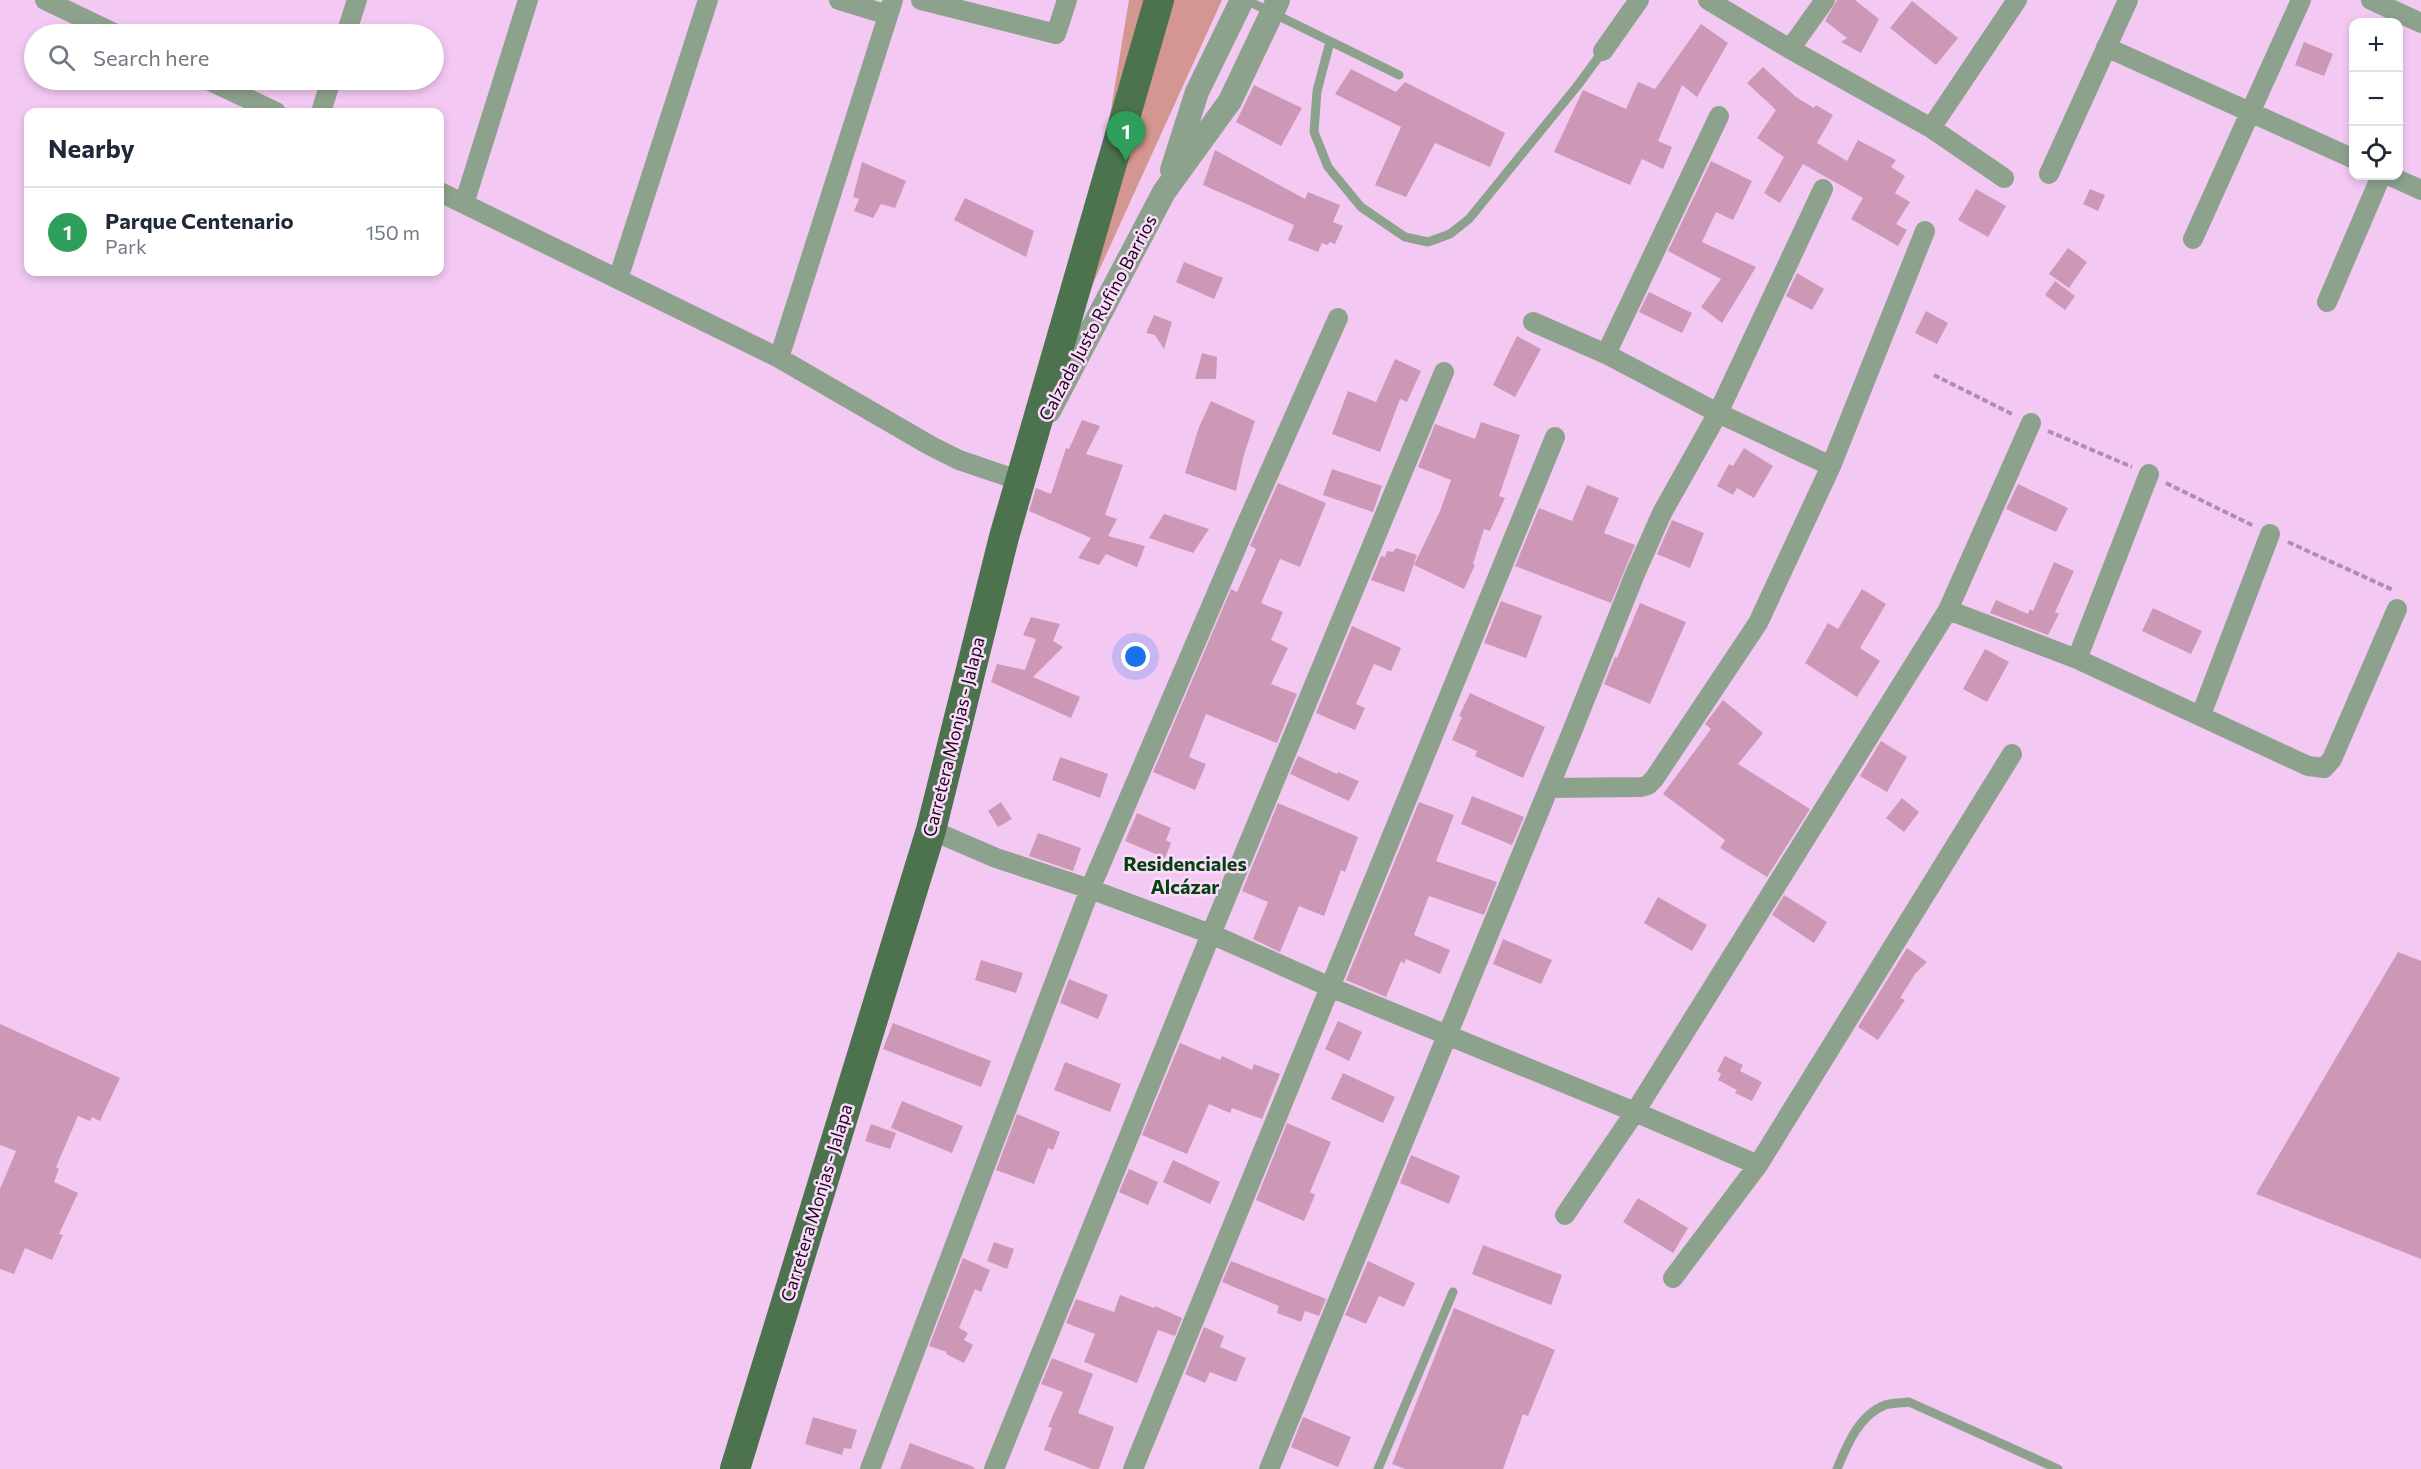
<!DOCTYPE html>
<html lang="en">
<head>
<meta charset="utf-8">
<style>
	:root { --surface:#fff; --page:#f2f2f3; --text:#1f2937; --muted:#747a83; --line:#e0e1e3; --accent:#157525 }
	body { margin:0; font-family:Commissioner,sans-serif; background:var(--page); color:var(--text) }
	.controls { position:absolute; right:18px; top:18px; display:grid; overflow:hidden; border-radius:12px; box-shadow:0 3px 9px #0003 }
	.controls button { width:54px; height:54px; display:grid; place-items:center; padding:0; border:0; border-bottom:2px solid var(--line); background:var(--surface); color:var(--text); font:30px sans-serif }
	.you { position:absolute; left:1136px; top:657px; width:21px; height:21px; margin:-15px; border:4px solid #fff; border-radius:50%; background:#1a73e8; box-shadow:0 0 0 9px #1a73e833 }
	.badge { display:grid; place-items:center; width:39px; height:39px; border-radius:50%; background:var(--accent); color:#fff; font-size:20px; font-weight:700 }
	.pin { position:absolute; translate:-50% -50px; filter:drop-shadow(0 2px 3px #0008) }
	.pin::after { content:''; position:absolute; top:32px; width:21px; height:18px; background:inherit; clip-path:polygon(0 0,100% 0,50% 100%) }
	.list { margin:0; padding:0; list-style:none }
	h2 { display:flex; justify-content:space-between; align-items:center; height:78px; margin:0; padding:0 24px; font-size:26px }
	h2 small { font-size:20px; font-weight:400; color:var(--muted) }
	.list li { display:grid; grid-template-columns:39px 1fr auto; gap:18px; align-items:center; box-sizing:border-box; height:90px; padding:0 24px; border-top:2px solid var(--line) }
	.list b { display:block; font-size:22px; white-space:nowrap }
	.list p { margin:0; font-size:20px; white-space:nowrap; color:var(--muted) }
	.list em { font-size:20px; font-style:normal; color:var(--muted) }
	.icon { flex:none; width:33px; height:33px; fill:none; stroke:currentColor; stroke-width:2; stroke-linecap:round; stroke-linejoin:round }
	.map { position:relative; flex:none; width:2421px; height:1469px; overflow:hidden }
	.search { position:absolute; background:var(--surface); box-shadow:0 3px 9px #0003; left:24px; top:24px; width:420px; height:66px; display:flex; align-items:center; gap:15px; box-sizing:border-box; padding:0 21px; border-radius:33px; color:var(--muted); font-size:22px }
	.panel { position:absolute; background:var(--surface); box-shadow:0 3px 9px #0003; left:24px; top:108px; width:420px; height:168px; border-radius:12px }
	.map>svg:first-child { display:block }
	.green { fill:#d49690 }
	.building { fill:#cd98b5 }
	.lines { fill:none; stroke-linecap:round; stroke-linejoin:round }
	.path { stroke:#af8db0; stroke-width:4; stroke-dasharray:6 3; stroke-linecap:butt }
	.service { stroke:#8da28d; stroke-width:9 }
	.minor { stroke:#8da28d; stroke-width:20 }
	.tertiary { stroke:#8da28d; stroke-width:24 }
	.primary { stroke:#4c734d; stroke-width:30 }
	.labels { text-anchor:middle; stroke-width:5; stroke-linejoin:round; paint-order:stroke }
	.street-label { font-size:18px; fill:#170918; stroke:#fbdafc }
	.neighbourhood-label { font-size:20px; font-weight:bold; fill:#03420f; stroke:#fbdafc }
</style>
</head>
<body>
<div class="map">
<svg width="2421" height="1469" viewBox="0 0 2421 1469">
	<rect width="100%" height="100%" fill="#f3c9f4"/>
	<!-- green -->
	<path class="green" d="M 1129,0 L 1222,0 L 1076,321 Z"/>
	<!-- building -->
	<path class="building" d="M 1837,0 L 1855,0 L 1879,19 L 1861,53 L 1841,42 L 1847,38 L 1825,21 Z
		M 1912,1 L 1958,38 L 1936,65 L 1890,28 Z
		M 1701,24 L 1728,43 L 1697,97 L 1682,85 L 1658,141 L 1672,147 L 1663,169 L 1642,159 L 1630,185 L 1554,152 L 1583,90 L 1626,109 L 1638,82 L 1655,89 Z
		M 2304,42 L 2333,54 L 2324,76 L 2295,65 Z
		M 1763,67 L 1796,97 L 1814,108 L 1816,105 L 1833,115 L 1817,143 L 1847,161 L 1858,140 L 1896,160 L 1891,167 L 1905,176 L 1895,193 L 1910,202 L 1896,224 L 1907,230 L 1898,246 L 1851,219 L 1863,198 L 1803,164 L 1780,203 L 1764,193 L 1784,157 L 1757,138 L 1776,110 L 1747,83 Z
		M 1351,69 L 1396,92 L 1405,82 L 1505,133 L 1490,167 L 1435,143 L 1406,197 L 1375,185 L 1401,127 L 1335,94 Z
		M 1254,85 L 1302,108 L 1281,146 L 1236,122 Z
		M 1215,150 L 1305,199 L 1308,192 L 1340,205 L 1333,222 L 1343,226 L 1335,244 L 1330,242 L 1327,245 L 1322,243 L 1318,252 L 1288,240 L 1294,225 L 1203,185 Z
		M 1711,161 L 1752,181 L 1733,220 L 1716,212 L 1702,242 L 1756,267 L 1722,323 L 1701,307 L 1721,279 L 1668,251 Z
		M 862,162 L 906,181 L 895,208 L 881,204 L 873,218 L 854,211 L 859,199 L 853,197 Z
		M 1976,189 L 2006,206 L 1988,237 L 1958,220 Z
		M 2090,189 L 2105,195 L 2098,211 L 2083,204 Z
		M 965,198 L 1034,231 L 1026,257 L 954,220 Z
		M 2068,248 L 2087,262 L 2069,288 L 2049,274 Z
		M 1184,262 L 1223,278 L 1214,299 L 1176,282 Z
		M 1797,273 L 1824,289 L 1812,310 L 1786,296 Z
		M 2055,281 L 2075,296 L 2065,310 L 2045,295 Z
		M 1649,292 L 1692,313 L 1682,333 L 1639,312 Z
		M 1926,311 L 1948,323 L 1937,344 L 1915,333 Z
		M 1154,315 L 1172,322 L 1164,349 L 1155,335 L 1146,333 Z
		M 1517,336 L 1541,349 L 1515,397 L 1493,385 Z
		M 1202,353 L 1217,357 L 1216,379 L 1195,379 Z
		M 1395,359 L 1421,371 L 1407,402 L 1400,399 L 1380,452 L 1332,434 L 1348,391 L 1376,402 Z
		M 1211,401 L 1255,421 L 1243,458 L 1236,491 L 1185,473 L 1199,427 Z
		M 1082,420 L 1100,426 L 1086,454 L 1123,465 L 1105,515 L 1117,519 L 1108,536 L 1145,546 L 1137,567 L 1106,554 L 1099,565 L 1078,558 L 1091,538 L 1029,511 L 1036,488 L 1051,494 L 1066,448 L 1069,449 Z
		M 1481,422 L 1520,435 L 1499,496 L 1505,498 L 1490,531 L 1484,529 L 1473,564 L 1475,565 L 1464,589 L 1414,565 L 1440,511 L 1451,480 L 1418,467 L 1435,424 L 1475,439 Z
		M 1744,448 L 1773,466 L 1754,498 L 1737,488 L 1733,495 L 1717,486 L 1729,464 L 1733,466 Z
		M 1332,469 L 1382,486 L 1373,512 L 1323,495 Z
		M 1278,483 L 1326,503 L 1300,567 L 1280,559 L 1261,603 L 1283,612 L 1271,640 L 1288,648 L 1271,684 L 1297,694 L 1277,743 L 1206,714 L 1189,757 L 1206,764 L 1195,790 L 1153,772 L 1231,589 L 1237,592 L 1256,549 L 1250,546 Z
		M 2018,484 L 2068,508 L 2056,532 L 2006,509 Z
		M 1587,485 L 1619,498 L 1604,533 L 1635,545 L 1611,603 L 1515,566 L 1539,508 L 1572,521 Z
		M 1164,514 L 1209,529 L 1193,553 L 1149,538 Z
		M 1672,520 L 1704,533 L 1690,568 L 1657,554 Z
		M 1396,548 L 1417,555 L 1404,592 L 1371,580 L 1381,556 L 1385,557 L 1387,551 L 1393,552 Z
		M 2054,562 L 2074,571 L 2055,612 L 2059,614 L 2048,635 L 1990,613 L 1996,600 L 2028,614 L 2030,609 L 2033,611 Z
		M 1862,589 L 1886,604 L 1860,648 L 1880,661 L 1857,697 L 1805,663 L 1828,623 L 1838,629 Z
		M 1501,601 L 1542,616 L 1526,658 L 1484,643 Z
		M 1640,603 L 1686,622 L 1650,704 L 1604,684 L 1615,657 L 1617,658 Z
		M 2153,608 L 2202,631 L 2191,654 L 2142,631 Z
		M 1031,617 L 1060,624 L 1053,641 L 1063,647 L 1033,677 L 1080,697 L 1071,718 L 991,682 L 997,664 L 1025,670 L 1036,639 L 1023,635 Z
		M 1352,626 L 1401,648 L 1391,671 L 1374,664 L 1356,704 L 1365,708 L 1355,730 L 1316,713 Z
		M 1985,649 L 2009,662 L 1987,702 L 1963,689 Z
		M 1470,693 L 1545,727 L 1523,778 L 1475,756 L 1477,751 L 1452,740 L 1462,717 L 1459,716 Z
		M 1723,700 L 1763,733 L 1738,764 L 1810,809 L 1767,877 L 1720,848 L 1725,840 L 1663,794 L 1711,729 L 1705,724 Z
		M 1881,741 L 1907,757 L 1887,792 L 1860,776 Z
		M 1298,756 L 1337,774 L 1338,772 L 1359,781 L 1349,801 L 1290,774 Z
		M 1060,757 L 1108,774 L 1100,798 L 1052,780 Z
		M 1472,796 L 1524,817 L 1512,845 L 1461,824 Z
		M 1902,798 L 1919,812 L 1904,832 L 1886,818 Z
		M 1001,802 L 1012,819 L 998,827 L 988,811 Z
		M 1419,802 L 1454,815 L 1436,861 L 1497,882 L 1484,915 L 1429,896 L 1414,935 L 1450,950 L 1440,974 L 1406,959 L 1404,964 L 1401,961 L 1386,997 L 1346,980 Z
		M 1278,803 L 1358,837 L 1345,872 L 1341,870 L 1324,916 L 1299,906 L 1280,952 L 1253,939 L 1268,902 L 1242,891 Z
		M 1137,813 L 1171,828 L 1166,840 L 1171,843 L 1165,858 L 1125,841 Z
		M 1038,833 L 1081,848 L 1073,871 L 1029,856 Z
		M 1784,895 L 1827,922 L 1814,943 L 1772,915 Z
		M 1658,897 L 1707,925 L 1692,951 L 1644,923 Z
		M 1503,939 L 1552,960 L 1541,984 L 1493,964 Z
		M 1907,948 L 1927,962 L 1915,974 L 1900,998 L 1905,1000 L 1878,1040 L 1858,1027 Z
		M 2398,952 L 2421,961 L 2421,1259 L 2256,1194 Z
		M 981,960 L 1023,973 L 1016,993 L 975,980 Z
		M 1069,979 L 1108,995 L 1098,1019 L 1060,1003 Z
		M 1338,1021 L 1362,1032 L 1349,1061 L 1325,1049 Z
		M 893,1023 L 991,1061 L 981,1087 L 883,1049 Z
		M 0,1024 L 120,1078 L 100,1121 L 92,1117 L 90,1121 L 78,1116 L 56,1167 L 59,1169 L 54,1182 L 78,1193 L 59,1234 L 63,1235 L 52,1260 L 25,1248 L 14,1274 L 0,1269 L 0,1189 L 16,1151 L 0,1145 Z
		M 1180,1043 L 1220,1060 L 1222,1056 L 1252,1070 L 1254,1064 L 1280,1074 L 1262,1119 L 1232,1108 L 1230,1113 L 1209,1104 L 1187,1154 L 1142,1135 Z
		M 1725,1056 L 1743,1065 L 1740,1071 L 1762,1082 L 1752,1101 L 1735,1093 L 1737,1090 L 1718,1080 L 1721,1074 L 1717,1071 Z
		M 1065,1062 L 1121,1084 L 1110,1112 L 1054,1090 Z
		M 1343,1073 L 1395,1097 L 1383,1123 L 1331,1099 Z
		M 902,1101 L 963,1126 L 952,1153 L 891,1128 Z
		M 1017,1114 L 1060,1132 L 1053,1150 L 1048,1148 L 1034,1184 L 996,1170 Z
		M 1287,1123 L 1331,1142 L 1310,1192 L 1315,1195 L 1304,1221 L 1256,1200 Z
		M 871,1124 L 896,1133 L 890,1149 L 865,1141 Z
		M 1411,1155 L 1460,1176 L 1449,1204 L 1400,1183 Z
		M 1173,1160 L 1220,1182 L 1210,1204 L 1163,1182 Z
		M 1129,1169 L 1158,1182 L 1148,1205 L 1119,1192 Z
		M 1638,1198 L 1688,1228 L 1673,1253 L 1623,1222 Z
		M 994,1242 L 1014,1249 L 1007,1269 L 987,1261 Z
		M 1483,1245 L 1562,1275 L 1551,1305 L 1472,1274 Z
		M 963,1258 L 990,1270 L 981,1292 L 975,1289 L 959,1328 L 968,1333 L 964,1340 L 973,1345 L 964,1363 L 946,1354 L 947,1352 L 929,1346 Z
		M 1231,1261 L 1326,1299 L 1319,1316 L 1305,1311 L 1301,1322 L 1277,1313 L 1279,1306 L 1222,1282 Z
		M 1368,1261 L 1415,1283 L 1404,1307 L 1379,1296 L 1366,1324 L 1345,1315 Z
		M 1120,1295 L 1154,1308 L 1155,1306 L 1182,1318 L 1175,1336 L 1158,1330 L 1137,1383 L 1084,1362 L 1095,1334 L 1066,1323 L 1076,1299 L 1114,1312 Z
		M 1454,1308 L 1555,1350 L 1528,1416 L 1523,1414 L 1503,1469 L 1405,1469 L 1392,1464 Z
		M 1204,1327 L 1224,1336 L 1220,1347 L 1246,1358 L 1236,1382 L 1210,1372 L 1205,1383 L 1185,1374 Z
		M 1052,1358 L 1093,1374 L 1078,1413 L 1114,1427 L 1099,1469 L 1092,1469 L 1044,1450 L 1052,1428 L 1048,1427 L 1063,1392 L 1041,1384 Z
		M 813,1417 L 857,1430 L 851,1449 L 844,1448 L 842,1455 L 805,1444 Z
		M 1303,1417 L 1351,1437 L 1338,1467 L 1291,1447 Z
		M 910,1443 L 974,1467 L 974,1469 L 900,1469 Z"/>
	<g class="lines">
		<!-- path -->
		<path class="path" d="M 1934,375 L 2014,415
			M 2048,431 L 2132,467
			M 2166,483 L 2254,526
			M 2288,542 L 2393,590"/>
		<!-- service -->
		<path class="service" d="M 1246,0 L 1399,75
			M 1330,42 L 1317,91 L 1314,132 L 1328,167 L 1361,207 L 1405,237 L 1428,242 L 1450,234 L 1469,219 L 1578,85 L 1603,51
			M 1378,1469 L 1453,1292
			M 1837,1469 C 1847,1445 1859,1415 1885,1405 C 1892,1403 1902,1403 1909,1402 L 2058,1469"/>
		<!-- minor -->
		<path class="minor" d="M 45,0 L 116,34
			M 839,0 L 888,15
			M 921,0 L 1056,34 L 1067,0
			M 1708,0 L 1790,49 L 1931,128 L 2004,178
			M 2371,0 L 2421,23
			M 346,34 L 357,0
			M 2106,47 L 2354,159
			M 1790,49 L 1825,0
			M 1603,51 L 1639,0
			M 208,80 L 276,112
			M 321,112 L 331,80
			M 1931,128 L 2017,0
			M 2049,174 L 2128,0
			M 2390,176 L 2421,190
			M 440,192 L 779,358 L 931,446 L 959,460 L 1021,481
			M 464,204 L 528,0
			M 2193,239 L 2301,0
			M 618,279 L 708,0
			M 2327,302 L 2381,176
			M 1533,322 L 1606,354 L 1718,413 L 1831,466
			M 1606,354 L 1719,116
			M 779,358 L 893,0
			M 1948,610 L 2077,659 L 2308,766 L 2324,768 L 2332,759 L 2397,609
			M 2077,659 L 2149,474
			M 2201,715 L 2270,534
			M 1549,788 L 1641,787 L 1648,785 L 1654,779 L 1758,623 L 1831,466 L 1925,231
			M 931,830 L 996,858 L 1090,889 L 1211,934 L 1330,987 L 1635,1112 L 1758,1165
			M 1565,1215 L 1635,1112 L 1948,610 L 2031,423
			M 1673,1278 L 1758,1165 L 2012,754
			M 870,1469 L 1090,889 L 1246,525 L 1338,318
			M 994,1469 L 1211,934 L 1444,372
			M 1133,1469 L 1555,437
			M 1269,1469 L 1573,729 L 1635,574 L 1662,513 L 1718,413 L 1823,189"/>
		<!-- tertiary -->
		<path class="tertiary" d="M 1172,170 L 1197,92 L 1242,0
			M 1049,411 L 1164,192 L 1230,101 L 1278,0"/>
		<!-- primary -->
		<path class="primary" d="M 735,1469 L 931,830 L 1004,537 L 1159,0"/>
	</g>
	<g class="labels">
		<!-- street labels -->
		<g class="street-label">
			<text transform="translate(1098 318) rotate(-62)" y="6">Calzada Justo Rufino Barrios</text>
			<text transform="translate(954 737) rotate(-76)" y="6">Carretera Monjas - Jalapa</text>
			<text transform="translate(817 1203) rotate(-73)" y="6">Carretera Monjas - Jalapa</text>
		</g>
		<!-- neighbourhood labels -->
		<g class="neighbourhood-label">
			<text x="1185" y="871">Residenciales<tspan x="1185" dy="23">Alcázar</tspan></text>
		</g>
	</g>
</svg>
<div class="controls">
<button>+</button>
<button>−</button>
<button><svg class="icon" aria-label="locate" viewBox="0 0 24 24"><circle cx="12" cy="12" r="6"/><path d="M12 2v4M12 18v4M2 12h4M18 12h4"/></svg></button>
</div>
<div class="you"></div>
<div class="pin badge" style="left:1126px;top:161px;background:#2e9e5b">1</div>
<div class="search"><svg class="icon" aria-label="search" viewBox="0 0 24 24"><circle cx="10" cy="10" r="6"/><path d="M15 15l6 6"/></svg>Search here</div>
<section class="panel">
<h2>Nearby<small></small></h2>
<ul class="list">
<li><span class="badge" style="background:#2e9e5b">1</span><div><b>Parque Centenario</b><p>Park</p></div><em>150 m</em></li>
</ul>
</section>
</div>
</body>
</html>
